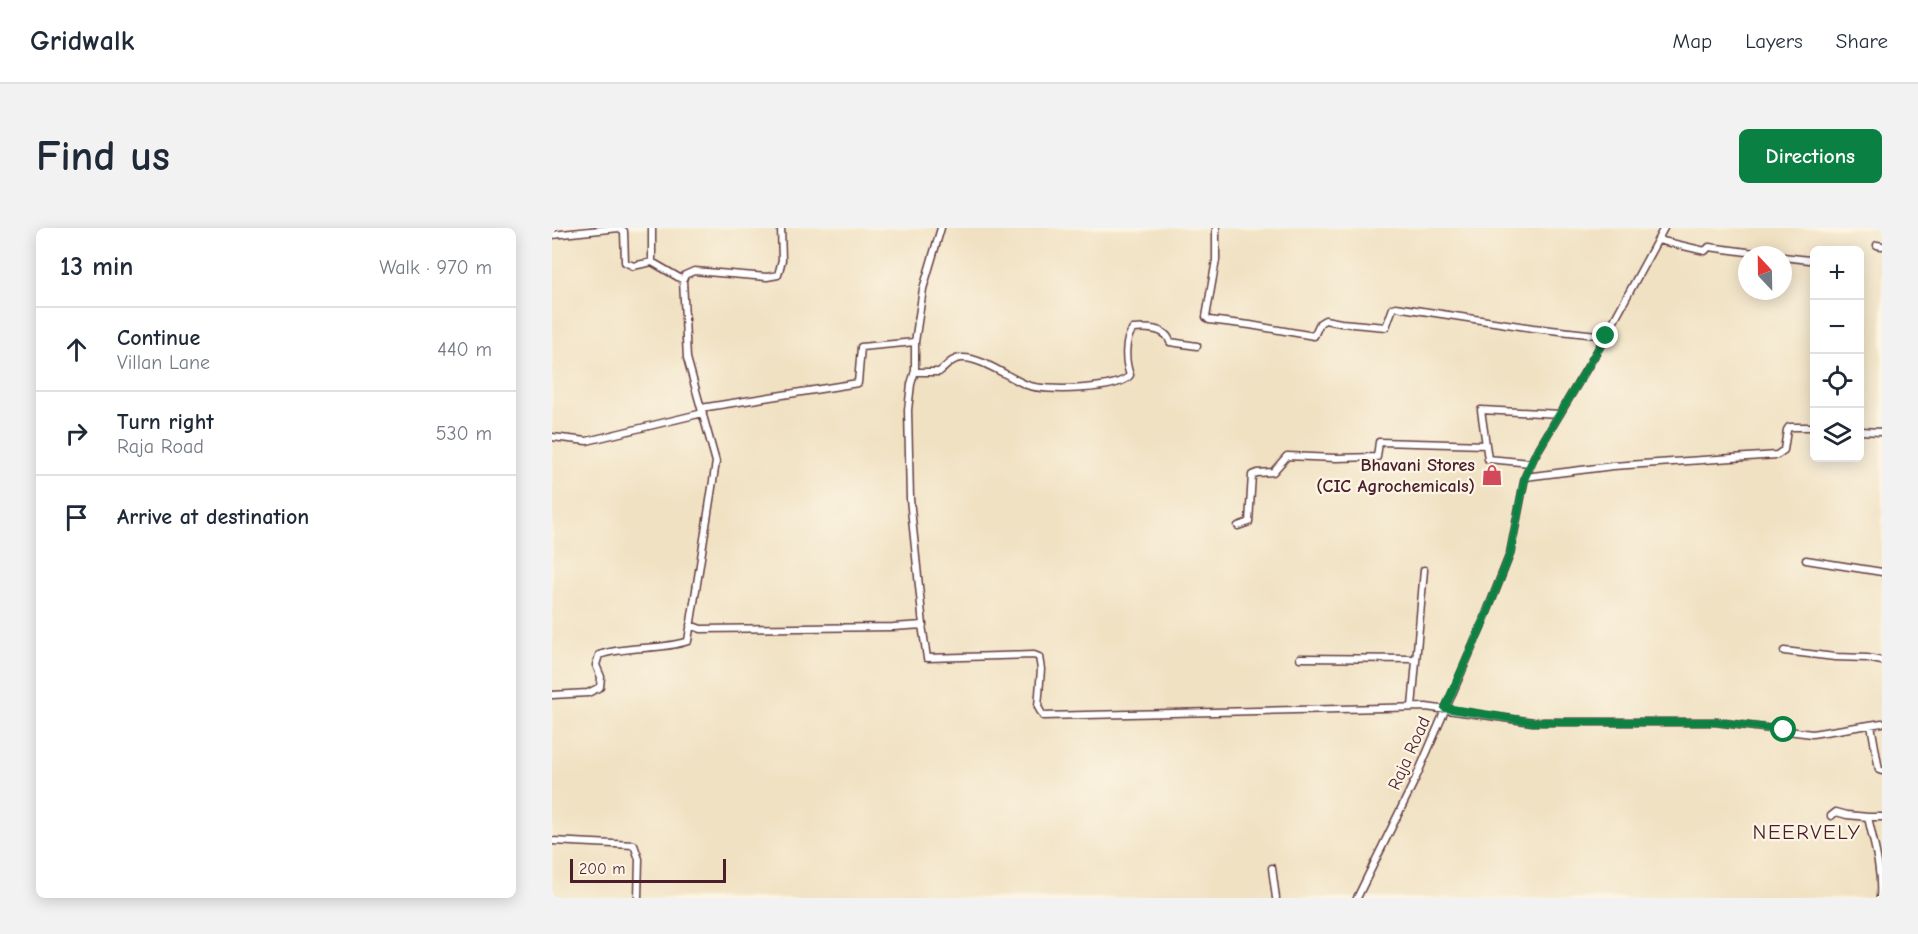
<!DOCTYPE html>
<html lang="en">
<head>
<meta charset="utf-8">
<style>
	:root { --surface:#fff; --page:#f2f2f3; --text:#1f2937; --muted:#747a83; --line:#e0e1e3; --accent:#0b8043 }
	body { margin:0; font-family:"Comic Neue",sans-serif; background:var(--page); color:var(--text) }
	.controls { position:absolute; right:18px; top:18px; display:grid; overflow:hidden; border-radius:9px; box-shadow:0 3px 15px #0003 }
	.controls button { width:54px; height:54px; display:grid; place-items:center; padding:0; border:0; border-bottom:2px solid var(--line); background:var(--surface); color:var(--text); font:30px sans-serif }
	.compass { position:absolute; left:1186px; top:18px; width:54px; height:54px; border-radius:50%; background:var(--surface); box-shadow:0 3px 15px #0003; rotate:338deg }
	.scale { position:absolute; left:18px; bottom:15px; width:156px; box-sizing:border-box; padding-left:6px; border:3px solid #4a1f2b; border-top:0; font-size:16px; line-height:21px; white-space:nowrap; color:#4a1f2b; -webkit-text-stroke:4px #fcf5e5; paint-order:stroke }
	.stop { position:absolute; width:18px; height:18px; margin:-14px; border:4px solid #0b8043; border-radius:50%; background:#fff }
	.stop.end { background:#0b8043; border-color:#fff; box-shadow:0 2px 6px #0008 }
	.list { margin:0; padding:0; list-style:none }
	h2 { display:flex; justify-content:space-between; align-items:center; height:78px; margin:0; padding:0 24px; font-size:26px }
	h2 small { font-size:20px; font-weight:400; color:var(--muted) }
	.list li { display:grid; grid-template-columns:39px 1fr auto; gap:18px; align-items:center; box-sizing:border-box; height:84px; padding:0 24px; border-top:2px solid var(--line) }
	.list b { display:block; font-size:22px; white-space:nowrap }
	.list p { margin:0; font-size:20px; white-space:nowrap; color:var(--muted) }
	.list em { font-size:20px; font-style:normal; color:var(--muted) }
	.icon { flex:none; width:33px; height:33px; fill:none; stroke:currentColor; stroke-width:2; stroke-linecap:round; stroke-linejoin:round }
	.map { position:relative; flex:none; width:1330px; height:670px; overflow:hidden; border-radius:9px }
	header { display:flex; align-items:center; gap:36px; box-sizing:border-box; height:84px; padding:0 30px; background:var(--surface); border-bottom:2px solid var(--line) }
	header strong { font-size:28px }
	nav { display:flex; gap:33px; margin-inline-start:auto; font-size:21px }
	.intro { display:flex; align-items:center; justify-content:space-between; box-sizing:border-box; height:144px; padding:0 36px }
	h1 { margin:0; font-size:42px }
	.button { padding:15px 27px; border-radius:9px; background:var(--accent); color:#fff; font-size:21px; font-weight:700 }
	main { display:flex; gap:36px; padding:0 36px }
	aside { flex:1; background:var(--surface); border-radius:9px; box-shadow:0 3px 15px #0003 }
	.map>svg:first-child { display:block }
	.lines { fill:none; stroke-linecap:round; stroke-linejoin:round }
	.minor-casing { stroke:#633c42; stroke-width:9 }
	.minor { stroke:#fff; stroke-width:6 }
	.route { stroke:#0b8043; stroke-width:8 }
	.labels { text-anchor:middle; stroke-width:4.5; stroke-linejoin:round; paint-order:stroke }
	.poi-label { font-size:18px; font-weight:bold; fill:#4a1f2b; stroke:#fcf5e5; text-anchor:end }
	.street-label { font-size:18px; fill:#4a1f2b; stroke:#fcf5e5 }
	.quarter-label { font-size:21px; letter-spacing:1.5px; fill:#4a1f2b; stroke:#fcf5e5 }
</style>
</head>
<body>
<header>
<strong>Gridwalk</strong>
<nav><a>Map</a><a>Layers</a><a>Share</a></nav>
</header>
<div class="intro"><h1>Find us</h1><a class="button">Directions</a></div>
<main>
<aside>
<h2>13 min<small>Walk · 970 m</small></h2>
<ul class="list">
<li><svg class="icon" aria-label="ahead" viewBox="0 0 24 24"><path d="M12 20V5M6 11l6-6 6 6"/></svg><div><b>Continue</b><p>Villan Lane</p></div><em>440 m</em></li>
<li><svg class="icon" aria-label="right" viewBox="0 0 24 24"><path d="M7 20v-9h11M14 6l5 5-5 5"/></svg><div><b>Turn right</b><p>Raja Road</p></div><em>530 m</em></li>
<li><svg class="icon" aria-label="arrive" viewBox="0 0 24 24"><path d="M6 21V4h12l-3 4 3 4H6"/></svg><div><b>Arrive at destination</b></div></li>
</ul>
</aside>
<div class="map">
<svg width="1330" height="670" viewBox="0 0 1330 670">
	<rect width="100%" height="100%" fill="#fcf5e5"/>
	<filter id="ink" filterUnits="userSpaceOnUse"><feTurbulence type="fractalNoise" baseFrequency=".0167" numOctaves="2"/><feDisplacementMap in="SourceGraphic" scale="12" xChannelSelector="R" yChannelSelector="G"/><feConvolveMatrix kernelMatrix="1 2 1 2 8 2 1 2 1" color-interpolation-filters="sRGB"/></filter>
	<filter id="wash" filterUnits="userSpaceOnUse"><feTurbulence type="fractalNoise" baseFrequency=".008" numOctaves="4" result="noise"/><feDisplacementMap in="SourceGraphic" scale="24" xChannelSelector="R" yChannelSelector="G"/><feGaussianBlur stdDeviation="1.35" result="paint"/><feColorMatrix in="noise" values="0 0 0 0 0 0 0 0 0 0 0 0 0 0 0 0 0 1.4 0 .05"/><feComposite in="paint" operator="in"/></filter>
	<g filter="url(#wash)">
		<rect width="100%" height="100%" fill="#f0e1c2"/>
	</g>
	<g filter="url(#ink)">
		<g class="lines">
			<defs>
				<path id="minor" d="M 664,0 L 664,32 L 654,89 L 657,92 L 698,97 L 762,108 L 768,95 L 773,92 L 789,95 L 834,99 L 841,80 L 844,79 L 981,100 L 1054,108
					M 0,7 L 67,0 L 72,3 L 73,34 L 81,38 L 100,34 L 131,52
					M 1106,12 L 1153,23 L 1157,19 L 1218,27
					M 1325,17 L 1330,18
					M 1231,29 L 1257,32
					M 100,34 L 100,0
					M 363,144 L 387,144 C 395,138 400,130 410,130 C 429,129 457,150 475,157 C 492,164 568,162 578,147 C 573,134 572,112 581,101 C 593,100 614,99 618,114 L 645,118
					M 149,180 L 306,155 L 309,119 L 363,114
					M 1308,203 L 1330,204
					M 0,209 L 35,213 L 151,185
					M 934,217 L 936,231 L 979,235
					M 973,249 L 1061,238 L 1225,227 L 1232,222 L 1235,202 L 1237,199 L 1262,199
					M 686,298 L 697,294 L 700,247 L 705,245 L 721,244 L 735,228 L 784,230 L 825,229 L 827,214 L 934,217 L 929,182 L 1008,186
					M 1254,332 L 1330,344
					M 138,397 L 149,401 L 341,399 L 371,397 L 358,271 L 356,182 L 359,156 L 363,143 L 363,114 L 371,61 L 389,0
					M 370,397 L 375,430 L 482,427 L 487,429 L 489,441 L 486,479 L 491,488 L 874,479 L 981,494 L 1164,494 L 1260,506 L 1330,495
					M 1232,423 L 1283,429 L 1315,430 L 1330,433
					M 748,430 L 864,431
					M 0,467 L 36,465 L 48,459 L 49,449 L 44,437 L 47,427 C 76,417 107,423 136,413 L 164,234 L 135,130 L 131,52 L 133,47 L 142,43 L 215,49 L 226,47 L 230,32 L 229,0
					M 860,479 L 872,342
					M 1319,497 L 1327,542 L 1330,543
					M 1279,588 L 1284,584 L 1295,587 L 1316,589
					M 0,613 L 82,617 L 87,631 L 86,670
					M 720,640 L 724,670
					M 805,670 L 863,552 L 931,394 L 958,326 L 973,249 L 982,229 L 1047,120 L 1112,0
					M 1328,670 C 1330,641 1322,617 1316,589 L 1330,589"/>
			</defs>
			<!-- minor casing -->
			<use href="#minor" class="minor-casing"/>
			<!-- minor -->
			<use href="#minor" class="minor"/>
		</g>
	</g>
	<g class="lines" filter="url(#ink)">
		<!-- route -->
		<path class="route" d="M 1054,108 L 982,229 L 973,249 L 958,326 L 931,395 L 893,480 L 981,494 L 1164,494 L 1232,502"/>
	</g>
	<!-- icons -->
	<defs>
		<symbol id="shop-bare" viewBox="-9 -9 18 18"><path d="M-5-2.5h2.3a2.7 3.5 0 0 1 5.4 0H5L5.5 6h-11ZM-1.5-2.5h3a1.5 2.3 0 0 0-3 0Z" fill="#d1495b" stroke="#fcf5e5" stroke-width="2.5" paint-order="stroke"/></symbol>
	</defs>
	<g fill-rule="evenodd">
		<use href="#shop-bare" x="925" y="232" width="30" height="30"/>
	</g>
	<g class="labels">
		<!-- poi labels -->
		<g class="poi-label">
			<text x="923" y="243">Bhavani Stores<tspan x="923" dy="21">(CIC Agrochemicals)</tspan></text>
		</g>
		<!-- street labels -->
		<g class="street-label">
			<text transform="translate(857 525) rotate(-66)" y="6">Raja Road</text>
		</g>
		<!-- quarter labels -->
		<g class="quarter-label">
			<text x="1255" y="611">NEERVELY</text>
		</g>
	</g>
</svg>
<div class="controls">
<button>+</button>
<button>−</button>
<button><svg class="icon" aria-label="locate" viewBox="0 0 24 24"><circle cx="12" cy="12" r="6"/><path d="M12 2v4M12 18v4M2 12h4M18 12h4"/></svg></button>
<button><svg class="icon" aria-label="layers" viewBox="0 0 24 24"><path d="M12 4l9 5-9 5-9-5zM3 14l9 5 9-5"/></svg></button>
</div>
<svg class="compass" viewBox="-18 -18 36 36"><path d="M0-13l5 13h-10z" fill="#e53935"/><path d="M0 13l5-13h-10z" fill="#747a83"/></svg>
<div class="scale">200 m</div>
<div class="stop" style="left:1232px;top:502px"></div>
<div class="stop end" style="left:1054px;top:108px"></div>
</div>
</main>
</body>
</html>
